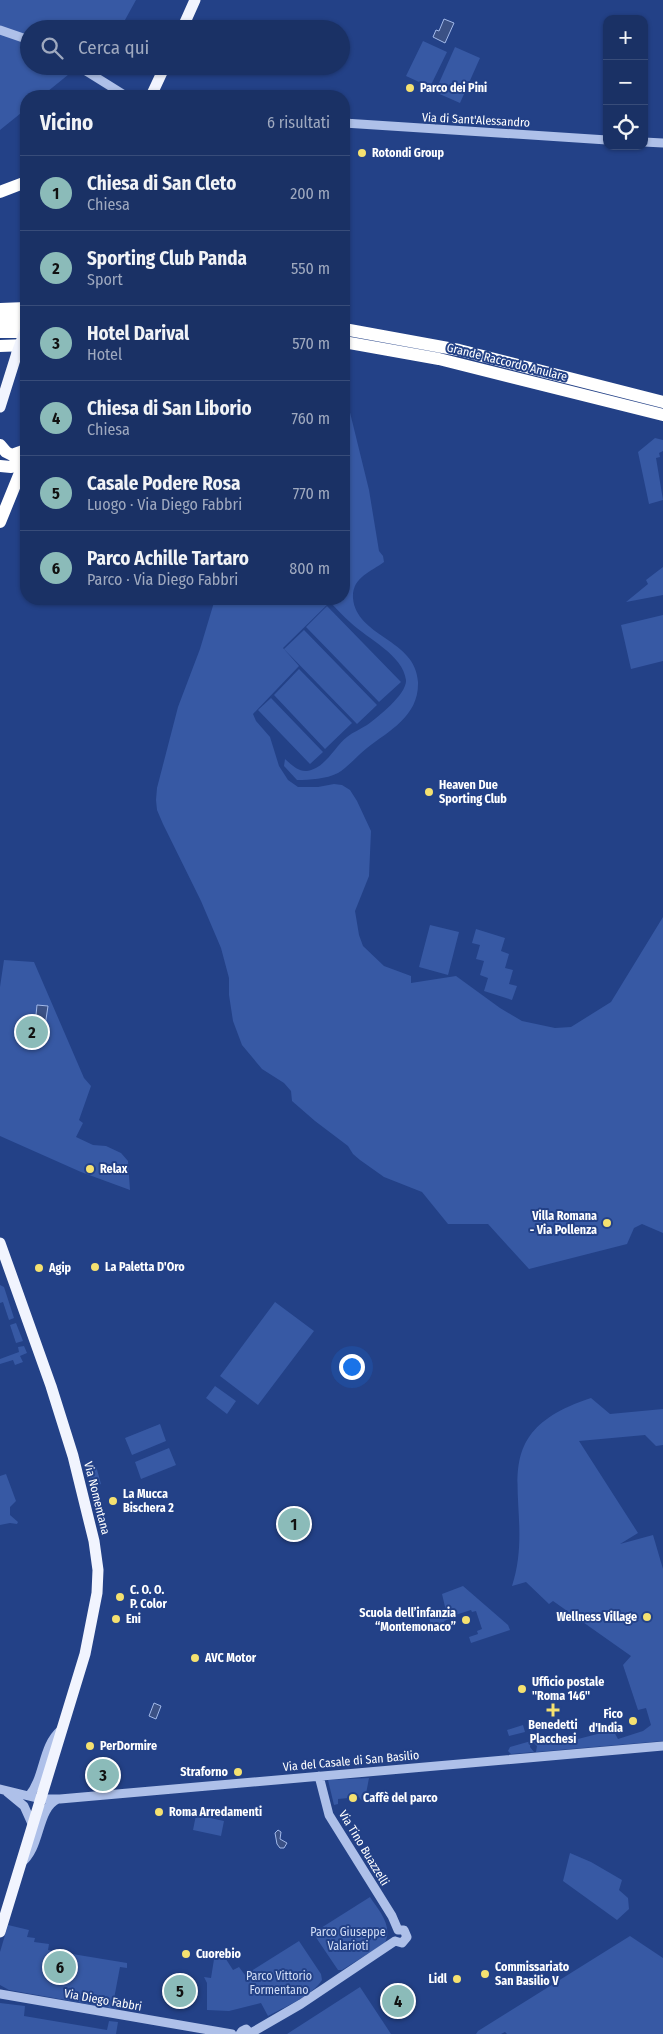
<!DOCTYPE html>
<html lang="it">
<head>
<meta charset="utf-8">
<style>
	:root { --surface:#1a3165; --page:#273d6e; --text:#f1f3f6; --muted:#9fa9bf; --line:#384c79; --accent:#8bbbb9 }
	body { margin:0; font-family:"Fira Sans Condensed",sans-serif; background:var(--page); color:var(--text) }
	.controls { position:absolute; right:15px; top:15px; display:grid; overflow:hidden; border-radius:10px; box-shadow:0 1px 4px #0004 }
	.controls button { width:45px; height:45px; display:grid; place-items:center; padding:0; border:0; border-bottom:1px solid var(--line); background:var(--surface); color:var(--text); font:25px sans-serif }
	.you { position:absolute; left:351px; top:1366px; width:18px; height:18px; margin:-12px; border:4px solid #fff; border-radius:50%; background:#1a73e8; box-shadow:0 0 0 8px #1a73e833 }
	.badge { display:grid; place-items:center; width:32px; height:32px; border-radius:50%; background:var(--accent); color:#111; font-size:16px; font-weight:700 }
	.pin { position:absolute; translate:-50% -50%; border:2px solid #fff; box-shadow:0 1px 5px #0006 }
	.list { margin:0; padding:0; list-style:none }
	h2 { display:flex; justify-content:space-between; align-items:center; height:65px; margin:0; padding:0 20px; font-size:21px }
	h2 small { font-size:16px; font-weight:400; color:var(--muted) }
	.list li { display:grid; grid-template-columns:32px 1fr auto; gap:15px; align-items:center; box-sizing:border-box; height:75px; padding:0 20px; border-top:1px solid var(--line) }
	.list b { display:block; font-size:19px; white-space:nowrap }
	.list p { margin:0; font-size:16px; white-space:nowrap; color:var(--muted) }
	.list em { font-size:16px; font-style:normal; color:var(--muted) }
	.icon { flex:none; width:28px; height:28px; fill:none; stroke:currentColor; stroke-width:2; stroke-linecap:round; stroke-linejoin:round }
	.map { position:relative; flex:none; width:663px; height:2034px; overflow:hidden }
	.search { position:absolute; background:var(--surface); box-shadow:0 1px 4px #0004; left:20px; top:20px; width:330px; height:55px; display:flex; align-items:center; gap:12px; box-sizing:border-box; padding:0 18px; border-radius:28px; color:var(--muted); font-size:19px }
	.panel { position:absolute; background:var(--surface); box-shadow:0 1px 4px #0004; left:20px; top:90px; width:330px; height:515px; border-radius:20px }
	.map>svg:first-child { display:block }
	.green { fill:#3759a4 }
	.water { fill:#3b5185; stroke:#a2b9ea }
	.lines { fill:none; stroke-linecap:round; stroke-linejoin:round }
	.minor { stroke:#aec0e9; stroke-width:9 }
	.major { stroke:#f1f4fe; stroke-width:11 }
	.highway { stroke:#fff; stroke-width:12 }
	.major-bridge { stroke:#f1f4fe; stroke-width:11 }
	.poi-dot { fill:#f5e170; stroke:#234187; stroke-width:2 }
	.labels { text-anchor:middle; stroke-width:4; stroke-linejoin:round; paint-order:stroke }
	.poi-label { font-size:12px; font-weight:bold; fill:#fff; stroke:#234187; text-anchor:start }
	.street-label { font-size:12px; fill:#fff; stroke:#234187 }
	.park-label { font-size:12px; fill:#d2def7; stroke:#234187 }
</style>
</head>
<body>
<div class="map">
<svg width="663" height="2034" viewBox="0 0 663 2034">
	<rect width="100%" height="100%" fill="#234187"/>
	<!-- green -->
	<path class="green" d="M 0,0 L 136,0 L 120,29 L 29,29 L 29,66 L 79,66 L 42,96 L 26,96 L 26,109 L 0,130 Z
		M 423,41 L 447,52 L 430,87 L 406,76 Z
		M 455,47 L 480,58 L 460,103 L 435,92 Z
		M 344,388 L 369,490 L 379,551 L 383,556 L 384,562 C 371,572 352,577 353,598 C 356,637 416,639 418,682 C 419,716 390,730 367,748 C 357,756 348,767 338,773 C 326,779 310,780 297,780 L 284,766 L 285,759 C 291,764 298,772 307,771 C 326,768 334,747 347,737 C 353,732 361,729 367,725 C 378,717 407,694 406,680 C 403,655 368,639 351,623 C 344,617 337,609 330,602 L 283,648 L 299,666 L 253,714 L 256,721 L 270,737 L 279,766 L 288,780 L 298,787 L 318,787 L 334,784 L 342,785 L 350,790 L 357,801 L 371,831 L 369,876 L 355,911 L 359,935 L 363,946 L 384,966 L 411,976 L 411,983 L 456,976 L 500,1008 L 522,1021 L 555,1028 L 571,1027 L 611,1002 L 663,917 L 663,1233 L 642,1224 L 634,1228 L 627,1244 L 529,1269 L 488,1224 L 448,1224 L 422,1192 L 384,1177 L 360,1160 L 353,1154 L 348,1146 L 315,1121 L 292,1101 L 291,1091 L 284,1083 L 262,1069 L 242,1045 L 233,1021 L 229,995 L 229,978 L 221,948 L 201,901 L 163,824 L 157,810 L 156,800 L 157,788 L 178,707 L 200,649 L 215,599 L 344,599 Z
		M 655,438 L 663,440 L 663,451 L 659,453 L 660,457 L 656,458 L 663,500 L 649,504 L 638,452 Z
		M 663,567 L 663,595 L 626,602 L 648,584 L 646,580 Z
		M 327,606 L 401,682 L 379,702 L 306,627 Z
		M 663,615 L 663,661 L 631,669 L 621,625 Z
		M 304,630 L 377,705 L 357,724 L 284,649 Z
		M 299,669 L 352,723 L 325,749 L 274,695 Z
		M 271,698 L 323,752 L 310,764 L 258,710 Z
		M 430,925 L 459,932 L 448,975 L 419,967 Z
		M 476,929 L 505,938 L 501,951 L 509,954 L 505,968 L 513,970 L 509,984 L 517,986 L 512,1000 L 484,991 L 488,978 L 480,975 L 484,961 L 476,959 L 480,945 L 472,943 Z
		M 4,960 L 34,962 L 84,1078 L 91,1086 L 79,1120 L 83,1123 L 76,1137 L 93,1145 L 106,1146 L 121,1153 L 128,1161 L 130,1190 L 81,1172 L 0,1136 L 0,987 Z
		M 0,1285 L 4,1287 L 14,1318 L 9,1320 L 3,1302 L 0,1303 Z
		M 275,1302 L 314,1331 L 258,1405 L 220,1376 Z
		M 16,1323 L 23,1341 L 16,1343 L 10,1325 Z
		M 24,1346 L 27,1353 L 20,1356 L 23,1362 L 15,1365 L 13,1360 L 0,1364 L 0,1359 L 19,1352 L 18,1347 Z
		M 215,1386 L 236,1401 L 227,1414 L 206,1398 Z
		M 591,1398 L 610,1414 L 663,1409 L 663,1445 L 656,1446 L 645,1435 L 579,1441 L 638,1533 L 620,1544 L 653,1535 L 663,1569 L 663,1741 L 536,1752 L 537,1746 L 532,1741 L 553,1736 L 555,1742 L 574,1740 L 613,1730 L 618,1739 L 643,1731 L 651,1725 L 646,1708 L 638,1710 L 623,1665 L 631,1656 L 553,1601 L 549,1604 L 526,1582 L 512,1586 C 539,1503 474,1436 591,1398 Z
		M 160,1424 L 166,1441 L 132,1455 L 125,1438 Z
		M 169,1448 L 176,1465 L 141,1479 L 135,1462 Z
		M 96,1466 L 101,1484 L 92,1487 L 87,1469 Z
		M 6,1474 L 16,1501 L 10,1507 L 10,1515 L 18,1522 L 17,1524 L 10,1523 L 0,1525 L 0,1476 Z
		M 463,1586 L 508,1625 L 510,1630 L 471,1643 L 469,1637 L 478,1634 L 477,1631 L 482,1629 L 476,1611 L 472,1612 L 471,1610 L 449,1617 L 449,1619 L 444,1621 L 445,1624 L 432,1628 L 428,1614 L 446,1611 L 442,1594 Z
		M 523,1725 L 525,1732 L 509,1736 L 507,1730 Z
		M 531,1741 L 530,1747 L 534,1752 L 511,1754 L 508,1751 L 510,1747 Z
		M 369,1778 L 365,1799 L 361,1800 L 359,1797 L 338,1799 L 338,1804 L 334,1805 L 328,1780 Z
		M 196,1815 L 224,1821 L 221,1836 L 193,1830 Z
		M 570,1853 L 591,1862 L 622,1880 L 619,1890 L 628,1898 L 629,1909 L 617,1920 L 563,1881 Z
		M 370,1897 C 379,1911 393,1925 385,1943 L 342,1970 L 338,1970 L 313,1933 Z
		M 8,1925 L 29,1930 L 27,1937 L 35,1938 L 34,1942 L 49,1944 L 48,1950 L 127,1963 L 127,1968 L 120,1967 L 113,2004 L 119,2006 L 116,2009 L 9,1990 L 0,1985 L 0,1952 Z
		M 630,1936 L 663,1958 L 663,2034 L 507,2034 L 505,2032 L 501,2034 L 476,2034 L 478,2031 Z
		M 299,1941 L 321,1974 L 322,1980 C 313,1995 283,2008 268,2016 L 261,2003 L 229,2011 L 207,2010 L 207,1983 L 204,1977 L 211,1978 L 215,1953 L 222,1953 L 233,1970 L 239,1967 L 245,1975 Z
		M 360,1987 L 391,2034 L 287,2034 Z
		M 0,2003 L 25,2006 L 24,2016 L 107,2030 L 109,2021 L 118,2022 L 116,2034 L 0,2034 Z"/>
	<!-- water -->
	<path class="water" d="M 444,19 L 454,23 L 445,43 L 433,37 L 436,30 L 439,31 Z
		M 37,1005 L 48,1006 L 45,1026 L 35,1025 Z
		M 154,1703 L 161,1706 L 156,1719 L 149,1716 Z
		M 278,1830 L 281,1832 L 280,1839 L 287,1843 L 284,1848 L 280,1848 L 277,1844 L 275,1833 Z"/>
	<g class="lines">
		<!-- minor -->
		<path class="minor" d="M 0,30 L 29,40
			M 78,66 L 126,96
			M 344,123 L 607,140
			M 644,142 L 663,143
			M 319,1776 L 329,1815 L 392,1916 L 398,1930
			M 0,1789 L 41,1799 L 60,1799 L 663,1746
			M 7,1792 L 24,1806 L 33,1826
			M 29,1796 C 45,1777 42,1746 61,1730
			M 21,1863 C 42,1847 36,1809 58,1799
			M 395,1941 L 402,1943 L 407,1937 L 404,1930 L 398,1930
			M 0,1994 L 232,2034
			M 251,2033 L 301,2004 L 395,1941
			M 240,2034 L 242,2031 L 246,2029 L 251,2034"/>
		<!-- major -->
		<path class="major" d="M 182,29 L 195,0
			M 151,96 L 165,66
			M 0,407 L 17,353
			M 0,1243 L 51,1386 L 73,1456 L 94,1541 L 98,1570 L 97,1593 L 85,1654 L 0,1932"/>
		<!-- highway -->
		<path class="highway" d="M 0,192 L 26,182
			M 0,309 L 26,308
			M 0,320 L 26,320
			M 344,329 L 459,350 L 663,402
			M 0,332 L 26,332
			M 344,342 L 439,359 L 663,415
			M 0,346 L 26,345
			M 0,445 L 6,452 L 12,455 L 26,450
			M 0,466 L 11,467 L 26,457
			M 0,522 L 26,458"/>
		<!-- major-bridge -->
		<path class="major-bridge" d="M 17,353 L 26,328"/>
	</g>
	<!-- markers -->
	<g class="poi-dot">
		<circle cx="410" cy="88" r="5"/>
		<circle cx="362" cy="153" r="5"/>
		<circle cx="429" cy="792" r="5"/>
		<circle cx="90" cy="1169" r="5"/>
		<circle cx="607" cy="1223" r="5"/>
		<circle cx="95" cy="1267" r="5"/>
		<circle cx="39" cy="1268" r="5"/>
		<circle cx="113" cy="1501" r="5"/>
		<circle cx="120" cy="1597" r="5"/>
		<circle cx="647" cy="1617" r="5"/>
		<circle cx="116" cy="1619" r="5"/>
		<circle cx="466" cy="1620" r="5"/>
		<circle cx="195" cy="1658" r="5"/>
		<circle cx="522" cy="1689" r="5"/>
		<path d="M550.5 1702.5h5v5h5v5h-5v5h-5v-5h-5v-5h5z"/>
		<circle cx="633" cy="1721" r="5"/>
		<circle cx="90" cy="1746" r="5"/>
		<circle cx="238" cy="1772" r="5"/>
		<circle cx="353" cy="1798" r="5"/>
		<circle cx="159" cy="1812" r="5"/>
		<circle cx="186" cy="1954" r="5"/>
		<circle cx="485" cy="1974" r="5"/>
		<circle cx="457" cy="1979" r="5"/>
	</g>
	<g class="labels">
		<!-- poi labels -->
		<g class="poi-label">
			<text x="420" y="92">Parco dei Pini</text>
			<text x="372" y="157">Rotondi Group</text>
			<text x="439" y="789">Heaven Due<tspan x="439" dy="14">Sporting Club</tspan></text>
			<text x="100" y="1173">Relax</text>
			<text x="597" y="1220" text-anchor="end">Villa Romana<tspan x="597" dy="14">- Via Pollenza</tspan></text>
			<text x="105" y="1271">La Paletta D'Oro</text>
			<text x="49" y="1272">Agip</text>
			<text x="123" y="1498">La Mucca<tspan x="123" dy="14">Bischera 2</tspan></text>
			<text x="130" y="1594">C. O. O.<tspan x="130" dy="14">P. Color</tspan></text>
			<text x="456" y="1617" text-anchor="end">Scuola dell’infanzia<tspan x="456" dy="14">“Montemonaco”</tspan></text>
			<text x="637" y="1621" text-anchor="end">Wellness Village</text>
			<text x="126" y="1623">Eni</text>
			<text x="205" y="1662">AVC Motor</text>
			<text x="532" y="1686">Ufficio postale<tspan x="532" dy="14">"Roma 146"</tspan></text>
			<text x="623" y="1718" text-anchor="end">Fico<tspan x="623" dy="14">d'India</tspan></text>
			<text x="553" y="1729" text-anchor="middle">Benedetti<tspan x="553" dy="14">Placchesi</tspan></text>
			<text x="100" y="1750">PerDormire</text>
			<text x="228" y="1776" text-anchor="end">Straforno</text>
			<text x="363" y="1802">Caffè del parco</text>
			<text x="169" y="1816">Roma Arredamenti</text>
			<text x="196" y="1958">Cuorebio</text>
			<text x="495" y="1971">Commissariato<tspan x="495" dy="14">San Basilio V</tspan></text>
			<text x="447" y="1983" text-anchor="end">Lidl</text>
		</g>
		<!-- street labels -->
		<g class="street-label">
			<text transform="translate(476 120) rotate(3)" y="4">Via di Sant'Alessandro</text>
			<text transform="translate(507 362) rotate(14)" y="4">Grande Raccordo Anulare</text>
			<text transform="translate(97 1498) rotate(76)" y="4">Via Nomentana</text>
			<text transform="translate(351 1761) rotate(-5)" y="4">Via del Casale di San Basilio</text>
			<text transform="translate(364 1848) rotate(59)" y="4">Via Tino Buazzelli</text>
			<text transform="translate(103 2000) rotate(10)" y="4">Via Diego Fabbri</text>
		</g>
		<!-- park labels -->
		<g class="park-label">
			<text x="348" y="1936">Parco Giuseppe<tspan x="348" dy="14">Valarioti</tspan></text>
			<text x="279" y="1980">Parco Vittorio<tspan x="279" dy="14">Formentano</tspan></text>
		</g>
	</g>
</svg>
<div class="controls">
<button>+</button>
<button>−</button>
<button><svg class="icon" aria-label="locate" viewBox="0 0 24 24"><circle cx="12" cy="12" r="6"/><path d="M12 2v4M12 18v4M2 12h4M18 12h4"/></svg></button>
</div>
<div class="you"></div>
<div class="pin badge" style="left:294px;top:1524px">1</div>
<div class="pin badge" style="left:32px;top:1032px">2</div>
<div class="pin badge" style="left:103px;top:1775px">3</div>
<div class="pin badge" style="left:398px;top:2001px">4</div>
<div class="pin badge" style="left:180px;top:1991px">5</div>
<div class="pin badge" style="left:60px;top:1967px">6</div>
<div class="search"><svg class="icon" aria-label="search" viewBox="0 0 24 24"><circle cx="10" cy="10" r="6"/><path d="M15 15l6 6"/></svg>Cerca qui</div>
<section class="panel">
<h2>Vicino<small>6 risultati</small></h2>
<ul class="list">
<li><span class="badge">1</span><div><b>Chiesa di San Cleto</b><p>Chiesa</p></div><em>200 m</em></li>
<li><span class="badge">2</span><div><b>Sporting Club Panda</b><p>Sport</p></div><em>550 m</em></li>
<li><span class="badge">3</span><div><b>Hotel Darival</b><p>Hotel</p></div><em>570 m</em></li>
<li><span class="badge">4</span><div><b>Chiesa di San Liborio</b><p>Chiesa</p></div><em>760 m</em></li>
<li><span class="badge">5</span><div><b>Casale Podere Rosa</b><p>Luogo · Via Diego Fabbri</p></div><em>770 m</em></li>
<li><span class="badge">6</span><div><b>Parco Achille Tartaro</b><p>Parco · Via Diego Fabbri</p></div><em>800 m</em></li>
</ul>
</section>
</div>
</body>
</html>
